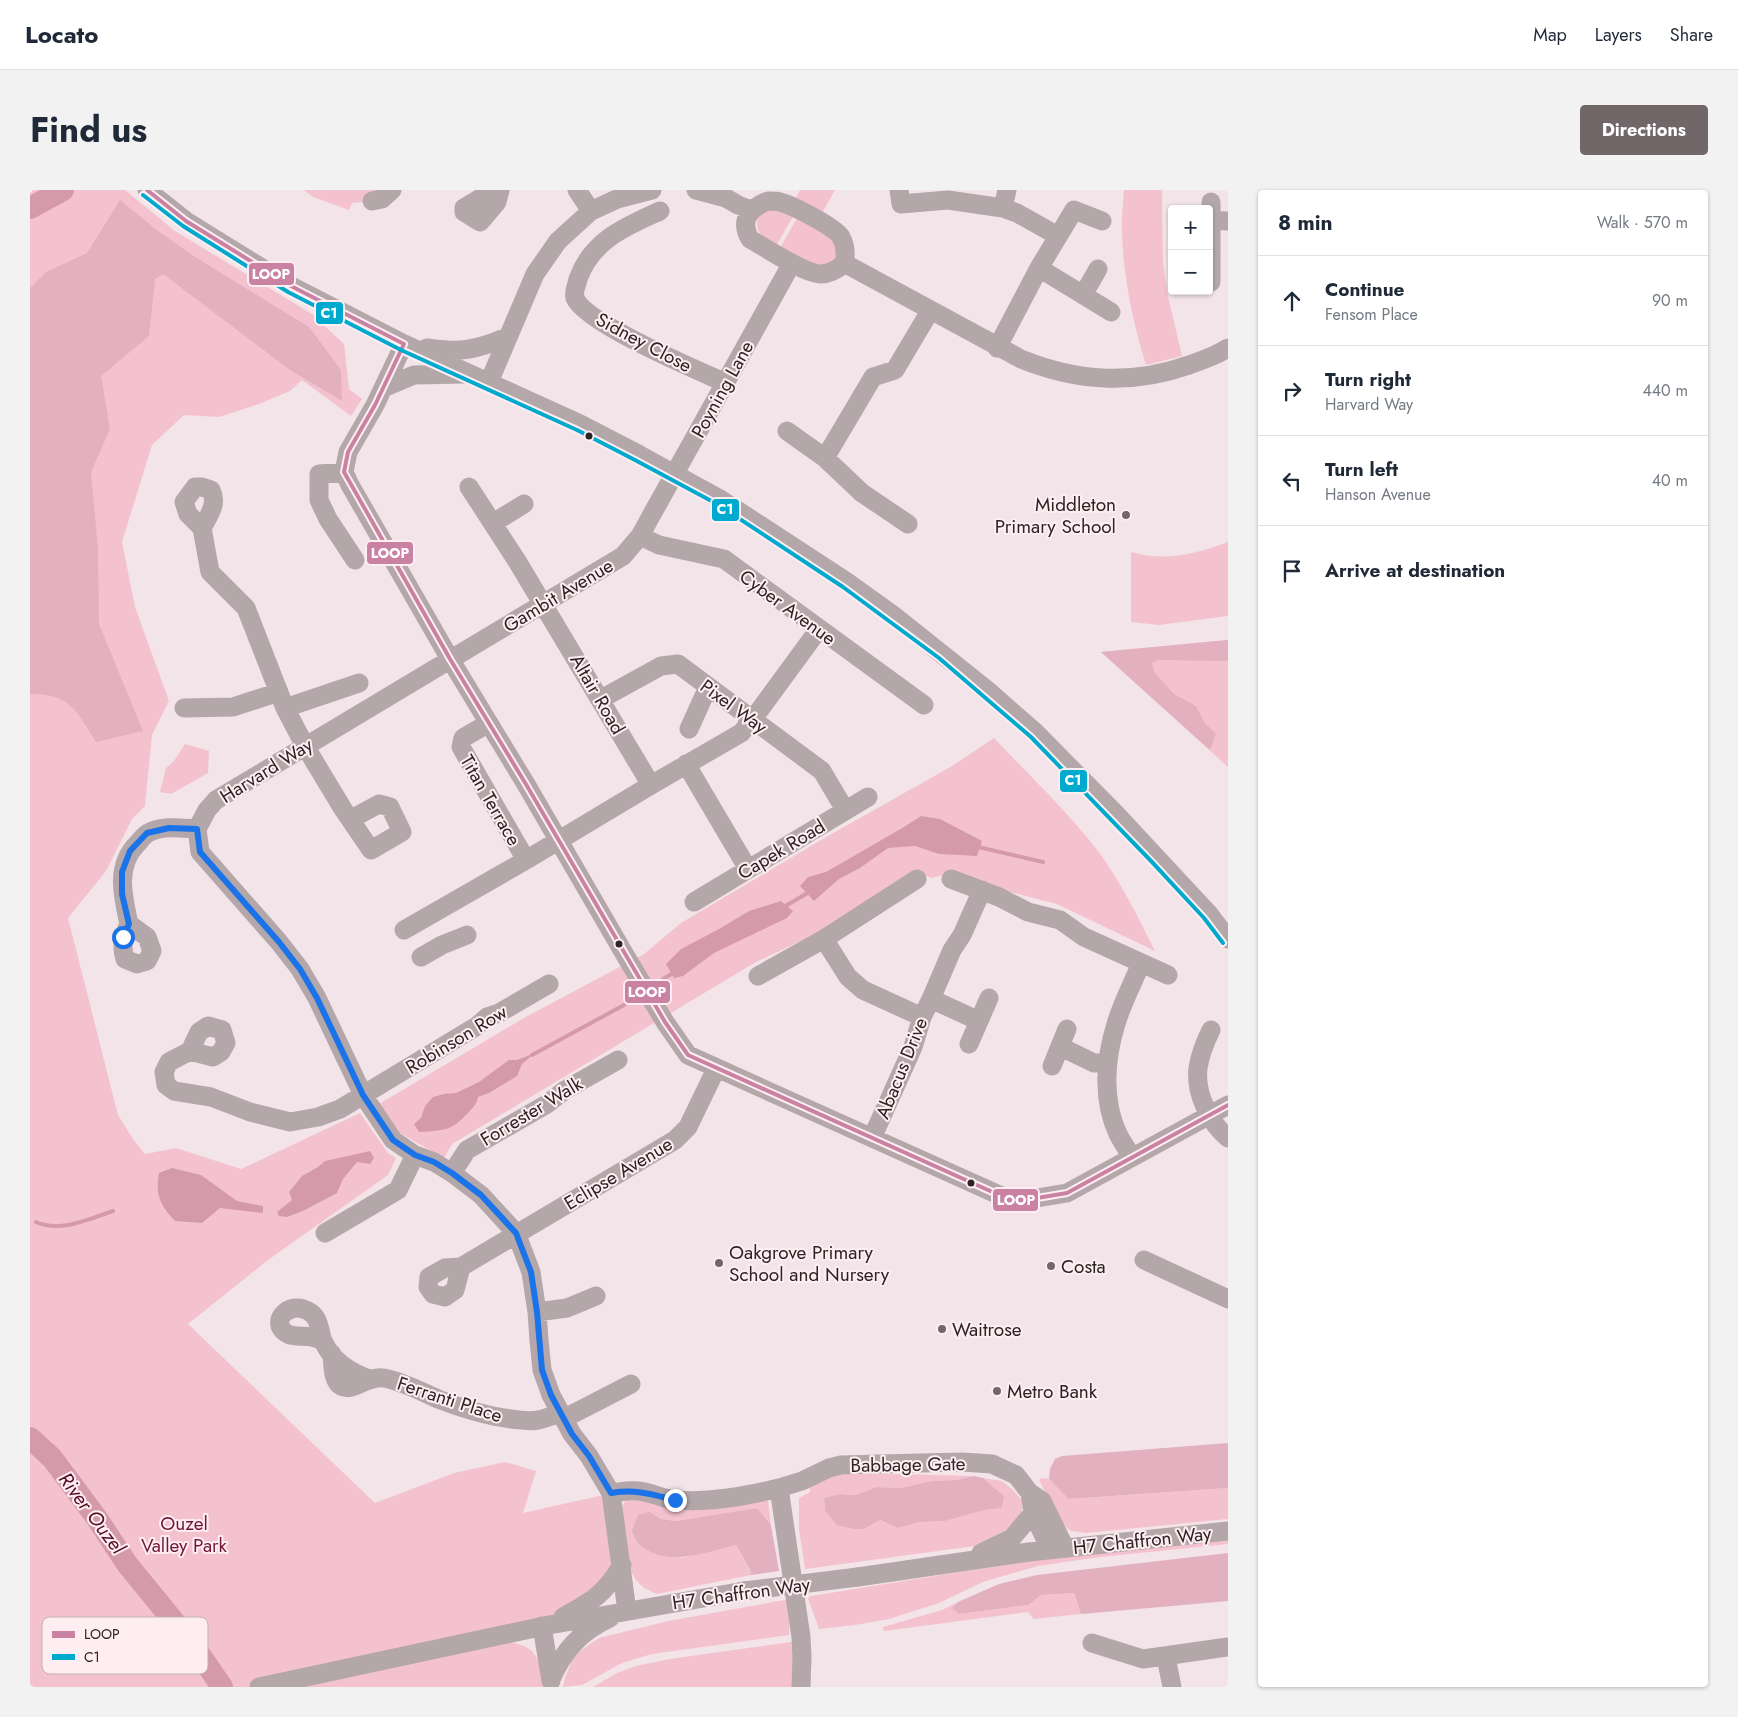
<!DOCTYPE html>
<html lang="en">
<head>
<meta charset="utf-8">
<style>
	:root { --surface:#fff; --page:#f2f2f3; --text:#1f2937; --muted:#747a83; --line:#e0e1e3; --accent:#716769 }
	body { margin:0; font-family:Jost,sans-serif; background:var(--page); color:var(--text) }
	.controls { position:absolute; right:15px; top:15px; display:grid; overflow:hidden; border-radius:5px; box-shadow:0 1px 4px #0004 }
	.controls button { width:45px; height:45px; display:grid; place-items:center; padding:0; border:0; border-bottom:1px solid var(--line); background:var(--surface); color:var(--text); font:25px sans-serif }
	.stop { position:absolute; width:15px; height:15px; margin:-11px; border:4px solid #1a73e8; border-radius:50%; background:#fff }
	.stop.end { background:#1a73e8; border-color:#fff; box-shadow:0 1px 5px #0008 }
	.list { margin:0; padding:0; list-style:none }
	h2 { display:flex; justify-content:space-between; align-items:center; height:65px; margin:0; padding:0 20px; font-size:21px }
	h2 small { font-size:16px; font-weight:400; color:var(--muted) }
	.list li { display:grid; grid-template-columns:32px 1fr auto; gap:15px; align-items:center; box-sizing:border-box; height:90px; padding:0 20px; border-top:1px solid var(--line) }
	.list b { display:block; font-size:19px; white-space:nowrap }
	.list p { margin:0; font-size:16px; white-space:nowrap; color:var(--muted) }
	.list em { font-size:16px; font-style:normal; color:var(--muted) }
	.icon { flex:none; width:28px; height:28px; fill:none; stroke:currentColor; stroke-width:2; stroke-linecap:round; stroke-linejoin:round }
	.map { position:relative; flex:none; width:1198px; height:1497px; overflow:hidden; border-radius:5px }
	header { display:flex; align-items:center; gap:30px; box-sizing:border-box; height:70px; padding:0 25px; background:var(--surface); border-bottom:1px solid var(--line) }
	header strong { font-size:24px }
	nav { display:flex; gap:28px; margin-inline-start:auto; font-size:18px }
	.intro { display:flex; align-items:center; justify-content:space-between; box-sizing:border-box; height:120px; padding:0 30px }
	h1 { margin:0; font-size:35px }
	.button { padding:12px 22px; border-radius:5px; background:var(--accent); color:#fff; font-size:18px; font-weight:700 }
	main { display:flex; gap:30px; padding:0 30px }
	aside { flex:1; background:var(--surface); border-radius:5px; box-shadow:0 1px 4px #0004 }
	.map>svg:first-child { display:block }
	.green { fill:#f4c2cf }
	.forest { fill:#e2b0be }
	.water { fill:#d59aaa }
	.lines { fill:none; stroke-linecap:round; stroke-linejoin:round }
	.stream { stroke:#d59aaa; stroke-width:4 }
	.river { stroke:#d59aaa; stroke-width:22 }
	.minor { stroke:#b3a7aa; stroke-width:19 }
	.minor-bridge { stroke:#b3a7aa; stroke-width:19 }
	.bus-1-casing { stroke:#feeef2; stroke-width:8 }
	.bus-2-casing { stroke:#feeef2; stroke-width:8 }
	.bus-1 { stroke:#ca82a3; stroke-width:4 }
	.bus-2 { stroke:#00a9ce; stroke-width:4 }
	.route { stroke:#1a73e8; stroke-width:6 }
	.bus-dot { fill:#2c2325; stroke:#feeef2; stroke-width:2 }
	.poi-dot { fill:#716769; stroke:#feeef2; stroke-width:2 }
	.labels { text-anchor:middle; stroke-width:4; stroke-linejoin:round; paint-order:stroke }
	.street-label { font-size:19px; fill:#2c2325; stroke:#feeef2 }
	.poi-label { font-size:19px; fill:#2c2325; stroke:#feeef2; text-anchor:start }
	.park-label { font-size:19px; fill:#73153a; stroke:#feeef2 }
	.water-label { font-size:20px; font-style:italic; fill:#540d29; stroke:#feeef2 }
	.key { fill:#feeef2; stroke:#bfb1b4; stroke-width:1 }
	.key-label { font-size:14px; fill:#2c2325 }
	.line-badge { stroke:#feeef2; stroke-width:2 }
	.badge-label { font-size:14px; text-anchor:middle; font-weight:bold; fill:#fff }
</style>
</head>
<body>
<header>
<strong>Locato</strong>
<nav><a>Map</a><a>Layers</a><a>Share</a></nav>
</header>
<div class="intro"><h1>Find us</h1><a class="button">Directions</a></div>
<main>
<div class="map">
<svg width="1198" height="1497" viewBox="0 0 1198 1497">
	<rect width="100%" height="100%" fill="#f2e4e8"/>
	<!-- green -->
	<path class="green" d="M 0,0 L 95,0 L 145,41 L 282,124 L 314,154 L 319,199 L 332,209 L 321,226 L 272,190 L 260,201 L 229,214 L 189,227 L 154,225 L 122,255 L 92,352 L 105,417 L 139,511 L 122,545 L 115,616 L 102,629 L 76,681 L 38,728 L 88,925 L 103,949 L 115,964 L 146,958 L 211,979 L 330,923 L 358,963 L 366,968 L 358,985 L 238,1070 L 158,1134 L 345,1313 L 424,1283 L 475,1272 L 506,1281 L 493,1323 L 578,1304 L 592,1375 L 564,1410 L 473,1452 C 506,1453 510,1468 515,1497 L 0,1497 Z
		M 274,0 L 362,0 L 342,11 L 322,13 L 319,20 L 283,7 Z
		M 770,0 L 805,0 L 791,25 L 764,11 Z
		M 1094,0 L 1132,0 L 1133,72 L 1137,102 L 1152,166 L 1116,175 C 1103,133 1094,91 1092,46 C 1091,31 1093,15 1094,0 Z
		M 738,17 L 764,25 L 746,56 C 732,46 724,43 728,25 Z
		M 767,28 L 808,51 L 805,72 L 787,77 L 750,58 Z
		M 1198,352 L 1198,426 L 1129,435 L 1101,432 L 1101,362 C 1135,372 1166,364 1198,352 Z
		M 1198,450 L 1198,577 L 1071,462 Z
		M 964,548 C 999,585 1037,621 1068,661 C 1091,692 1108,727 1125,761 L 1027,714 L 976,701 L 920,683 L 902,688 L 885,682 L 790,742 L 726,772 L 422,954 L 414,968 L 368,942 L 349,914 L 494,828 L 614,764 L 651,733 L 791,650 L 922,576 Z
		M 155,554 L 179,561 L 178,583 L 141,604 L 130,602 L 136,578 L 144,571 Z
		M 826,1283 L 944,1286 L 926,1290 L 902,1291 L 870,1298 L 846,1297 L 826,1305 L 810,1304 L 794,1308 L 795,1321 L 834,1339 L 850,1330 L 868,1338 L 890,1332 L 915,1331 L 955,1320 L 972,1318 L 974,1306 L 953,1288 L 972,1291 L 984,1301 L 992,1311 L 992,1322 L 985,1336 L 945,1356 L 775,1379 L 769,1339 L 769,1308 L 780,1302 L 780,1294 L 800,1286 Z
		M 1011,1288 L 1019,1289 L 1040,1309 L 1198,1298 L 1198,1329 L 1056,1343 L 1041,1341 L 1031,1333 L 1009,1290 Z
		M 598,1307 L 618,1307 L 618,1313 C 645,1320 672,1322 699,1317 C 712,1315 724,1311 738,1311 L 741,1335 L 727,1318 L 646,1331 L 631,1329 L 620,1322 L 651,1368 L 706,1355 L 720,1381 L 721,1385 L 627,1404 L 614,1398 L 606,1390 L 599,1378 L 591,1318 Z
		M 1198,1347 L 1198,1354 L 1070,1367 L 1008,1376 L 953,1392 L 909,1413 L 859,1429 L 825,1435 L 789,1439 L 778,1408 L 781,1406 L 1046,1363 Z
		M 1044,1403 L 1051,1424 L 1004,1429 L 998,1422 L 854,1441 L 853,1437 L 912,1420 L 928,1412 L 923,1418 L 929,1424 L 997,1415 L 1011,1405 Z
		M 760,1409 L 759,1445 L 622,1464 L 592,1473 L 552,1495 L 533,1497 L 535,1488 L 544,1465 L 569,1448 L 638,1431 Z
		M 768,1451 L 767,1497 L 563,1497 L 587,1483 L 606,1476 L 640,1469 Z"/>
	<!-- forest -->
	<path class="forest" d="M 90,10 L 128,41 L 162,65 L 279,137 L 311,180 L 312,211 L 260,180 L 133,84 L 125,89 L 119,146 L 71,186 L 80,239 L 61,282 L 68,358 L 69,434 L 113,541 L 66,552 C 46,521 42,504 0,504 L 0,98 L 16,82 L 57,63 Z
		M 1198,450 L 1198,470 L 1195,471 L 1128,470 L 1122,473 L 1124,482 L 1144,504 L 1166,516 L 1174,532 L 1186,544 L 1180,560 L 1071,462 Z
		M 1198,1253 L 1198,1298 L 1039,1309 L 1019,1289 L 1020,1279 L 1025,1269 L 1032,1266 Z
		M 944,1286 L 953,1288 L 974,1306 L 972,1318 L 955,1320 L 915,1331 L 890,1332 L 868,1338 L 850,1330 L 834,1339 L 824,1339 L 807,1335 L 795,1321 L 794,1308 L 810,1304 L 826,1305 L 846,1297 L 870,1298 L 902,1291 L 926,1290 Z
		M 727,1318 L 741,1335 L 749,1381 L 721,1385 L 720,1380 L 706,1355 C 675,1362 637,1379 609,1354 C 606,1351 604,1345 602,1341 L 608,1325 L 620,1322 L 631,1329 L 646,1331 Z
		M 1198,1363 L 1198,1411 L 1051,1424 L 1044,1403 L 1011,1405 L 998,1415 L 929,1424 L 922,1418 L 928,1412 L 969,1394 L 1007,1385 Z"/>
	<!-- water -->
	<path class="water" d="M 891,626 L 910,629 L 952,651 L 947,666 L 909,664 L 885,656 L 858,658 L 830,678 L 809,689 L 784,711 L 770,696 L 778,687 L 796,682 L 874,637 Z
		M 751,711 L 763,721 L 757,728 L 684,763 L 653,786 L 644,788 L 636,774 L 651,759 L 691,738 L 719,721 Z
		M 505,863 L 492,874 L 487,886 L 459,903 L 448,907 C 447,914 443,917 438,923 C 420,942 414,940 389,942 L 384,934 L 391,928 L 395,916 L 403,907 L 414,904 L 426,903 L 449,892 L 479,870 L 487,870 Z
		M 340,961 L 344,968 L 340,974 L 327,972 L 313,989 L 307,1003 L 273,1021 L 257,1027 L 249,1026 L 247,1022 L 262,1010 L 259,1002 L 272,986 L 288,977 L 295,971 Z
		M 142,978 L 171,985 L 207,1011 L 233,1016 L 233,1023 L 190,1018 L 172,1033 L 145,1031 C 130,1015 125,1005 129,983 Z"/>
	<g class="lines">
		<!-- stream -->
		<path class="stream" d="M 944,656 L 1013,672
			M 752,718 L 781,701
			M 633,789 L 645,782
			M 502,865 L 594,815
			M 6,1032 C 31,1043 59,1029 83,1021"/>
		<!-- river -->
		<path class="river" d="M 0,18 L 33,0
			M 0,1248 L 22,1268 L 66,1327 L 97,1374 L 164,1456 L 192,1497"/>
		<!-- minor -->
		<path class="minor" d="M 117,0 L 156,31 L 261,96 L 374,154 L 550,234 L 608,264
			M 464,0 L 434,18 L 434,22 L 450,32 L 467,12 L 470,0
			M 547,0 L 561,21
			M 666,0 L 696,8 L 708,15 L 721,20
			M 869,0 L 871,14 L 918,10 L 973,18 L 987,23 L 1028,46
			M 342,11 L 352,9 L 362,0
			M 738,11 C 742,11 747,11 750,12 C 762,15 805,37 811,47 C 816,56 816,64 814,73 C 807,80 799,84 790,84 C 773,83 736,58 720,49 C 709,30 720,18 738,11 Z
			M 1181,12 L 1181,30
			M 973,18 L 977,0
			M 630,21 C 595,37 562,50 548,89 C 547,95 543,102 545,108 C 555,133 667,180 696,193
			M 814,73 L 991,169 C 1048,192 1102,195 1159,175 C 1173,170 1186,166 1198,158
			M 1009,78 L 1081,122
			M 1181,92 L 1181,30 L 1198,31
			M 1053,105 L 1068,79
			M 374,154 L 345,215 L 318,262 L 314,282 L 320,295 L 420,469 L 497,596 L 595,765 L 635,832 L 658,865 L 978,1009 L 989,1011 L 1037,1003 L 1198,915
			M 397,158 C 430,163 446,160 477,147
			M 967,158 L 1009,78 L 1044,20 L 1072,31
			M 459,192 L 505,84 L 528,51 L 561,21 L 587,9 L 622,0
			M 353,198 L 384,185 L 435,184
			M 757,241 L 795,268 L 832,303 L 878,334
			M 795,268 L 843,187 L 865,180 L 900,121
			M 314,282 L 289,284 L 289,310 L 298,329 L 325,370
			M 439,297 L 487,371 L 621,595
			M 690,309 L 817,392 L 863,425 L 957,500 L 1005,542 L 1085,623 L 1179,724 L 1198,749
			M 463,333 L 494,314
			M 172,338 C 179,325 188,314 181,300 L 172,297 L 165,297 L 154,312 L 158,324 L 172,338 L 180,382 L 216,418 L 255,518 L 275,556 L 313,619 L 341,660 L 372,642 L 360,617 L 349,614 L 321,629
			M 610,346 L 629,355 L 694,369 L 894,515
			M 571,509 L 631,476 L 648,474 L 792,581 L 815,620
			M 154,518 L 203,517 L 249,502
			M 255,518 L 329,493
			M 459,533 L 433,548 L 431,557 L 496,670
			M 659,539 L 678,497
			M 656,574 L 718,679
			M 921,689 L 969,707 L 998,722 L 1030,730 L 1054,747 L 1138,785
			M 664,712 L 838,607
			M 99,734 C 93,747 91,756 95,769 L 107,774 L 117,771 L 122,761 L 117,747 L 99,734 C 93,707 85,676 107,654 C 110,651 114,645 118,643 C 132,635 151,638 167,639
			M 374,740 L 496,670 L 621,595 L 711,543 L 723,529 L 789,439
			M 794,749 L 818,787 L 833,800 L 892,827
			M 391,767 L 412,755 L 437,745
			M 728,786 L 794,749 L 887,689
			M 949,831 L 901,809 L 922,760 L 932,745 L 952,700
			M 1181,840 C 1175,852 1170,865 1168,878 C 1165,903 1179,932 1198,948
			M 939,854 L 959,808
			M 1031,857 L 1064,873 L 1077,873
			M 160,861 L 183,867 L 191,862 L 196,853 L 192,840 L 178,836 L 169,842 L 160,861 L 139,872 L 134,882 L 136,895 L 144,901 L 181,907 L 220,922 L 260,932 L 288,927 L 310,919 L 447,836 L 457,827 L 469,823 L 519,794
			M 1022,876 L 1037,839
			M 842,948 L 883,857 L 892,827 L 901,809
			M 1102,967 C 1097,959 1092,952 1088,944 C 1072,910 1075,869 1086,834 C 1092,813 1103,793 1111,773
			M 422,983 L 437,960 L 517,914 L 535,900 L 588,870
			M 295,1043 L 368,1000 L 385,965
			M 1114,1070 L 1198,1109
			M 431,1077 L 415,1078 L 399,1087 L 398,1097 L 403,1104 L 415,1107 L 425,1100 L 431,1077 L 645,950 L 658,937 L 686,879
			M 507,1122 L 537,1118 L 566,1106
			M 293,1151 C 290,1150 286,1148 282,1147 C 274,1145 263,1148 256,1143 C 239,1132 259,1110 278,1121 C 290,1127 289,1140 293,1151 C 302,1171 319,1182 339,1189
			M 302,1164 C 303,1173 302,1191 311,1196 C 323,1203 337,1185 354,1188 C 374,1192 390,1201 408,1209 C 431,1218 457,1226 481,1229 C 490,1230 500,1232 508,1230 C 515,1229 523,1225 530,1223
			M 533,1229 L 601,1194
			M 749,1298 L 772,1291 L 799,1278 L 811,1275 L 932,1272 L 962,1274 L 986,1285 L 1000,1303
			M 581,1303 C 590,1302 599,1300 608,1301 C 621,1302 633,1309 646,1310 C 680,1313 716,1306 749,1298 L 771,1447 L 772,1467 L 771,1497
			M 1020,1359 L 1003,1323 L 1000,1303 L 1012,1311 L 1035,1358
			M 951,1363 L 982,1348 L 1003,1323
			M 828,1387 L 999,1362 L 1198,1341
			M 597,1421 L 581,1303 L 559,1266 L 542,1244 L 521,1205 L 512,1180 L 509,1150 L 507,1122 L 501,1082 L 486,1043 L 451,1005 L 422,983 L 404,972 L 385,965 L 363,950 L 333,905 L 287,808 L 270,779 L 249,752 L 170,662 L 167,639 L 177,620 L 186,610 L 593,366 L 610,346 L 621,326 L 762,73
			M 533,1427 C 562,1411 574,1405 592,1375
			M 512,1436 L 521,1491
			M 1062,1453 L 1113,1469 L 1198,1457
			M 1136,1467 L 1142,1497
			M 521,1489 C 534,1460 550,1442 580,1428
			M 229,1497 L 519,1435 L 714,1401"/>
		<!-- minor-bridge -->
		<path class="minor-bridge" d="M 608,264 L 690,309
			M 714,1401 L 828,1387"/>
		<defs>
			<path id="bus-1" d="M 117,0 L 156,31 L 261,96 L 374,154
				M 374,154 L 345,215 L 318,262 L 314,282 L 420,469 L 497,596 L 635,832 L 658,865 L 978,1009 L 989,1011 L 1037,1003 L 1198,915"/>
			<path id="bus-2" d="M 113,5 L 153,36 L 258,102 L 371,160 L 547,240 L 605,270 L 687,314 L 813,397 L 909,468 L 1001,547 L 1122,672 L 1174,728 L 1193,753"/>
		</defs>
		<!-- bus-1 casing -->
		<use href="#bus-1" class="bus-1-casing"/>
		<!-- bus-2 casing -->
		<use href="#bus-2" class="bus-2-casing"/>
		<!-- bus-1 -->
		<use href="#bus-1" class="bus-1"/>
		<!-- bus-2 -->
		<use href="#bus-2" class="bus-2"/>
	</g>
	<g class="lines">
		<!-- route -->
		<path class="route" d="M 93,747 L 99,734 L 92,704 L 92,682 L 100,661 L 117,643 L 139,638 L 167,639 L 170,662 L 249,752 L 270,779 L 287,808 L 333,905 L 363,950 L 385,965 L 404,972 L 422,983 L 451,1005 L 486,1043 L 501,1082 L 507,1122 L 512,1180 L 521,1205 L 542,1244 L 559,1266 L 581,1303 C 607,1299 620,1304 645,1310"/>
	</g>
	<!-- markers -->
	<g class="bus-dot">
		<circle cx="559" cy="246" r="4.5"/>
		<circle cx="589" cy="754" r="4.5"/>
		<circle cx="941" cy="993" r="4.5"/>
	</g>
	<g class="poi-dot">
		<circle cx="1096" cy="325" r="5"/>
		<circle cx="689" cy="1073" r="5"/>
		<circle cx="1021" cy="1076" r="5"/>
		<circle cx="912" cy="1139" r="5"/>
		<circle cx="967" cy="1201" r="5"/>
	</g>
	<g class="labels">
		<!-- street labels -->
		<g class="street-label">
			<text transform="translate(614 152) rotate(28)" y="7">Sidney Close</text>
			<text transform="translate(692 199) rotate(-61)" y="7">Poyning Lane</text>
			<text transform="translate(528 405) rotate(-31)" y="7">Gambit Avenue</text>
			<text transform="translate(758 417) rotate(36)" y="7">Cyber Avenue</text>
			<text transform="translate(568 504) rotate(60)" y="7">Altair Road</text>
			<text transform="translate(704 516) rotate(36)" y="7">Pixel Way</text>
			<text transform="translate(236 580) rotate(-32)" y="7">Harvard Way</text>
			<text transform="translate(461 610) rotate(60)" y="7">Titan Terrace</text>
			<text transform="translate(751 659) rotate(-31)" y="7">Capek Road</text>
			<text transform="translate(426 849) rotate(-31)" y="7">Robinson Row</text>
			<text transform="translate(871 878) rotate(-68)" y="7">Abacus Drive</text>
			<text transform="translate(501 921) rotate(-31)" y="7">Forrester Walk</text>
			<text transform="translate(588 983) rotate(-31)" y="7">Eclipse Avenue</text>
			<text transform="translate(420 1209) rotate(18)" y="7">Ferranti Place</text>
			<text transform="translate(878 1274) rotate(-1)" y="7">Babbage Gate</text>
			<text transform="translate(1112 1350) rotate(-6)" y="7">H7 Chaffron Way</text>
			<text transform="translate(711 1403) rotate(-8)" y="7">H7 Chaffron Way</text>
		</g>
		<!-- poi labels -->
		<g class="poi-label">
			<text x="1086" y="321" text-anchor="end">Middleton<tspan x="1086" dy="22">Primary School</tspan></text>
			<text x="699" y="1069">Oakgrove Primary<tspan x="699" dy="22">School and Nursery</tspan></text>
			<text x="1031" y="1083">Costa</text>
			<text x="922" y="1146">Waitrose</text>
			<text x="977" y="1208">Metro Bank</text>
		</g>
		<!-- park labels -->
		<g class="park-label">
			<text x="154" y="1340">Ouzel<tspan x="154" dy="22">Valley Park</tspan></text>
		</g>
		<!-- water labels -->
		<g class="water-label">
			<text transform="translate(62 1323) rotate(53)" y="7">River Ouzel</text>
		</g>
	</g>
	<!-- legend -->
	<rect x="12" y="1427" width="166" height="57" rx="8" class="key"/>
	<rect x="22" y="1441" width="23" height="7" fill="#ca82a3"/>
	<rect x="22" y="1464" width="23" height="6" fill="#00a9ce"/>
	<g class="key-label">
		<text x="54" y="1449">LOOP</text>
		<text x="54" y="1472">C1</text>
	</g>
	<g class="line-badge">
		<rect x="218" y="72" width="47" height="24" rx="5" fill="#ca82a3"/>
		<rect x="285" y="111" width="29" height="24" rx="5" fill="#00a9ce"/>
		<rect x="681" y="308" width="29" height="24" rx="5" fill="#00a9ce"/>
		<rect x="336" y="351" width="48" height="24" rx="5" fill="#ca82a3"/>
		<rect x="1029" y="579" width="29" height="24" rx="5" fill="#00a9ce"/>
		<rect x="594" y="790" width="47" height="24" rx="5" fill="#ca82a3"/>
		<rect x="962" y="998" width="47" height="24" rx="5" fill="#ca82a3"/>
	</g>
	<g class="badge-label">
		<text x="241" y="89">LOOP</text>
		<text x="299" y="128">C1</text>
		<text x="695" y="324">C1</text>
		<text x="360" y="368">LOOP</text>
		<text x="1043" y="595">C1</text>
		<text x="617" y="807">LOOP</text>
		<text x="986" y="1015">LOOP</text>
	</g>
</svg>
<div class="controls">
<button>+</button>
<button>−</button>
</div>
<div class="stop" style="left:93px;top:747px"></div>
<div class="stop end" style="left:645px;top:1310px"></div>
</div>
<aside>
<h2>8 min<small>Walk · 570 m</small></h2>
<ul class="list">
<li><svg class="icon" aria-label="ahead" viewBox="0 0 24 24"><path d="M12 20V5M6 11l6-6 6 6"/></svg><div><b>Continue</b><p>Fensom Place</p></div><em>90 m</em></li>
<li><svg class="icon" aria-label="right" viewBox="0 0 24 24"><path d="M7 20v-9h11M14 6l5 5-5 5"/></svg><div><b>Turn right</b><p>Harvard Way</p></div><em>440 m</em></li>
<li><svg class="icon" aria-label="left" viewBox="0 0 24 24"><path d="M17 20v-9H6M10 6l-5 5 5 5"/></svg><div><b>Turn left</b><p>Hanson Avenue</p></div><em>40 m</em></li>
<li><svg class="icon" aria-label="arrive" viewBox="0 0 24 24"><path d="M6 21V4h12l-3 4 3 4H6"/></svg><div><b>Arrive at destination</b></div></li>
</ul>
</aside>
</main>
</body>
</html>
